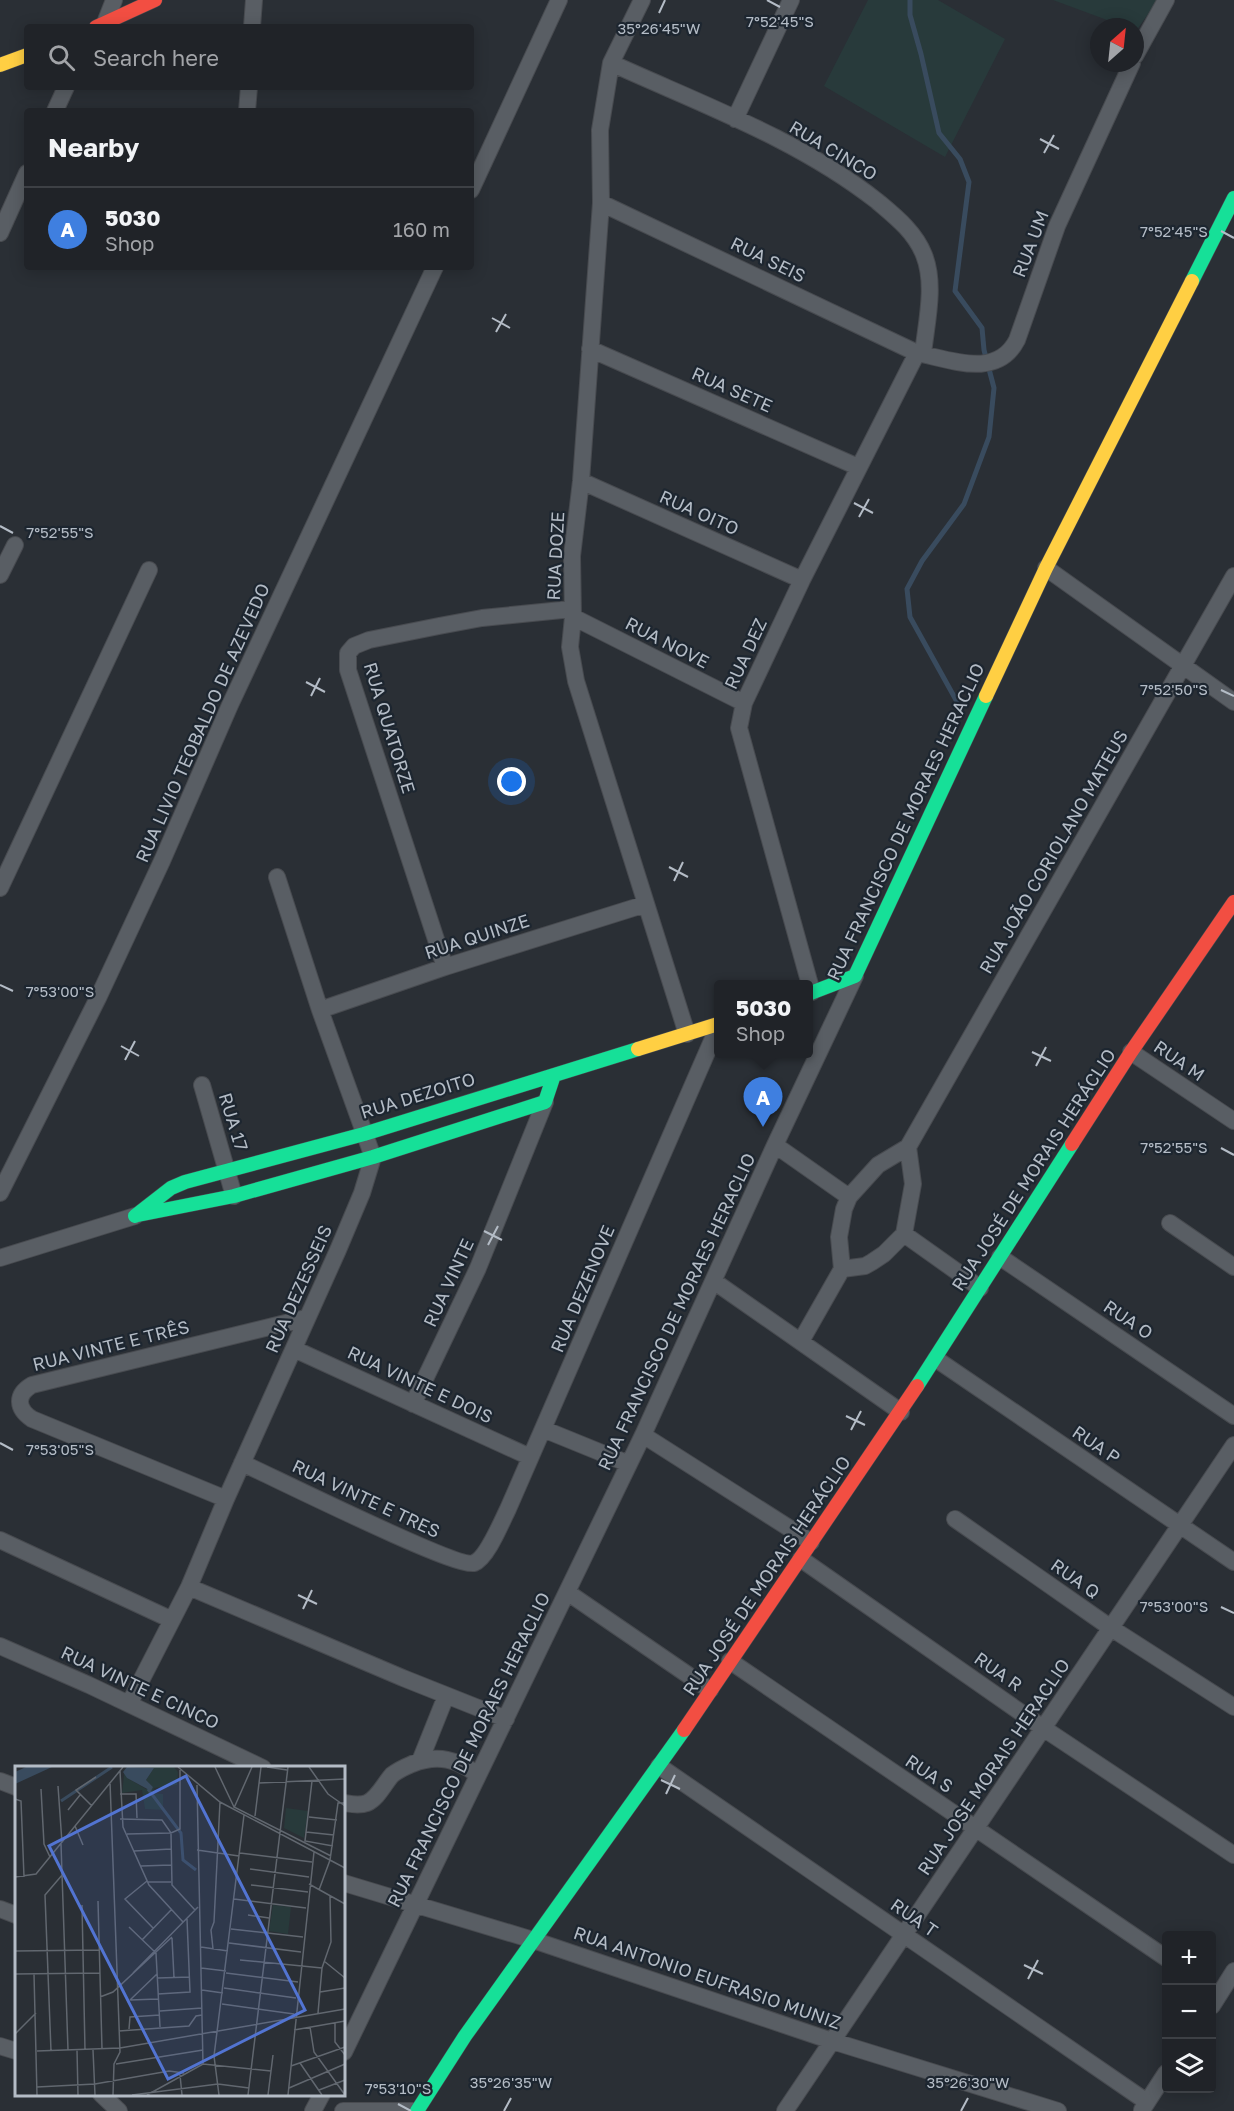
<!DOCTYPE html>
<html lang="en">
<head>
<meta charset="utf-8">
<style>
	:root { --surface:#202328; --page:#282b30; --text:#f1f3f6; --muted:#a2a4a8; --line:#3d4045; --accent:#848b93 }
	body { margin:0; font-family:"Golos Text",sans-serif; background:var(--page); color:var(--text) }
	.controls { position:absolute; right:18px; bottom:18px; display:grid; overflow:hidden; border-radius:6px; box-shadow:0 3px 15px #0003 }
	.controls button { width:54px; height:54px; display:grid; place-items:center; padding:0; border:0; border-bottom:2px solid var(--line); background:var(--surface); color:var(--text); font:30px sans-serif }
	.compass { position:absolute; left:1090px; top:18px; width:54px; height:54px; border-radius:50%; background:var(--surface); box-shadow:0 3px 15px #0003; rotate:27deg }
	.you { position:absolute; left:512px; top:782px; width:21px; height:21px; margin:-15px; border:4px solid #fff; border-radius:50%; background:#1a73e8; box-shadow:0 0 0 9px #1a73e833 }
	.badge { display:grid; place-items:center; width:39px; height:39px; border-radius:50%; background:var(--accent); color:#fff; font-size:20px; font-weight:700 }
	.pin { position:absolute; translate:-50% -50px; filter:drop-shadow(0 2px 3px #0008) }
	.pin::after { content:''; position:absolute; top:32px; width:21px; height:18px; background:inherit; clip-path:polygon(0 0,100% 0,50% 100%) }
	.popup { position:absolute; left:714px; top:980px; width:99px; height:78px; box-sizing:border-box; display:grid; place-content:center; border-radius:6px; background:var(--surface); filter:drop-shadow(0 2px 4px #0005); font-size:20px; white-space:nowrap; color:var(--muted) }
	.popup b { font-size:22px; color:var(--text) }
	.popup::after { content:''; position:absolute; left:50%; top:100%; margin-left:-12px; border:12px solid transparent; border-top-color:var(--surface) }
	.list { margin:0; padding:0; list-style:none }
	h2 { display:flex; justify-content:space-between; align-items:center; height:78px; margin:0; padding:0 24px; font-size:26px }
	h2 small { font-size:20px; font-weight:400; color:var(--muted) }
	.list li { display:grid; grid-template-columns:39px 1fr auto; gap:18px; align-items:center; box-sizing:border-box; height:84px; padding:0 24px; border-top:2px solid var(--line) }
	.list b { display:block; font-size:22px; white-space:nowrap }
	.list p { margin:0; font-size:20px; white-space:nowrap; color:var(--muted) }
	.list em { font-size:20px; font-style:normal; color:var(--muted) }
	.icon { flex:none; width:33px; height:33px; fill:none; stroke:currentColor; stroke-width:2; stroke-linecap:round; stroke-linejoin:round }
	.map { position:relative; flex:none; width:1234px; height:2111px; overflow:hidden }
	.search { position:absolute; background:var(--surface); box-shadow:0 3px 15px #0003; left:24px; top:24px; width:450px; height:66px; display:flex; align-items:center; gap:15px; box-sizing:border-box; padding:0 21px; border-radius:6px; color:var(--muted); font-size:22px }
	.panel { position:absolute; background:var(--surface); box-shadow:0 3px 15px #0003; left:24px; top:108px; width:450px; height:162px; border-radius:6px }
	.map>svg:first-child { display:block }
	.green { fill:#283a3b }
	.lines { fill:none; stroke-linecap:round; stroke-linejoin:round }
	.stream { stroke:#394b5e; stroke-width:5 }
	.street-casing { stroke:#484b50; stroke-width:18 }
	.fast-casing { stroke:#484b50; stroke-width:15 }
	.slow-casing { stroke:#484b50; stroke-width:15 }
	.jam-casing { stroke:#484b50; stroke-width:15 }
	.street { stroke:#595e64; stroke-width:16 }
	.fast { stroke:#16e098; stroke-width:14 }
	.slow { stroke:#ffcf43; stroke-width:14 }
	.jam { stroke:#f24e42; stroke-width:14 }
	.ticks { fill:none; stroke:#b4bcc6; stroke-width:2 }
	.labels { text-anchor:middle; stroke-width:4.5; stroke-linejoin:round; paint-order:stroke }
	.street-label { font-size:18px; fill:#b4bcc6; stroke:#1d2630 }
	.inset-river { fill:none; stroke:#394b5e; stroke-width:3 }
	.inset-road { fill:none; stroke:#61676f; stroke-width:1.5 }
	.view { fill:#5274d2; fill-opacity:0.15; stroke:#5274d2; stroke-width:3 }
	.inset-edge { fill:none; stroke:#b4bcc6; stroke-width:3 }
	.ticks-label { font-size:15px; text-anchor:middle; fill:#b4bcc6; stroke:#1d2630; stroke-width:4.5; stroke-linejoin:round; paint-order:stroke }
</style>
</head>
<body>
<div class="map">
<svg width="1234" height="2111" viewBox="0 0 1234 2111">
	<rect width="100%" height="100%" fill="#2a2f35"/>
	<!-- green -->
	<path class="green" d="M 868,0 L 938,0 L 1005,39 L 945,157 L 824,86 Z
		M 1053,0 L 1158,0 L 1136,31 L 1135,27 L 1126,27 Z"/>
	<g class="lines">
		<!-- stream -->
		<path class="stream" d="M 910,0 L 910,15 L 921,54 L 939,133 L 960,159 L 969,182 L 955,291 L 982,328 L 984,350 L 994,388 L 989,437 L 964,504 L 922,561 L 907,589 L 910,617 L 961,709"/>
		<defs>
			<path id="street" d="M 642,0 L 611,63 L 600,130 L 601,203 L 581,481 L 572,556 L 573,617 L 570,647 L 576,681 L 687,1034
				M 105,23 L 114,0
				M 252,27 L 254,0
				M 1135,56 L 1166,0
				M 611,63 C 701,104 798,139 877,201 C 896,217 915,232 924,255 C 936,285 926,324 923,354
				M 55,111 L 66,87
				M 247,111 L 249,87
				M 735,119 L 791,0
				M 471,190 L 559,0
				M 601,203 L 917,353 C 952,360 997,379 1017,340 L 1057,226 L 1132,63
				M 0,233 L 27,173
				M 590,349 L 858,467
				M 581,481 L 802,580
				M 1046,568 L 1234,702
				M 0,575 L 15,545
				M 573,617 L 744,703
				M 0,888 L 149,570
				M 445,967 L 348,670 L 348,653 L 354,646 L 369,640 L 439,626 L 482,618 L 572,609
				M 812,992 L 739,728 L 744,703 L 802,580 L 917,353
				M 320,1010 L 445,967 L 646,904
				M 1131,1052 L 1234,1121
				M 202,1085 L 234,1196
				M 775,1145 L 849,1197
				M 0,1193 L 98,998 L 162,861 L 230,705 L 435,267
				M 1170,1223 L 1234,1267
				M 904,1234 L 980,1288
				M 1000,1257 L 1234,1416
				M 0,1258 L 135,1216
				M 842,1269 L 865,1266 L 872,1262 L 884,1254 L 904,1234 L 913,1184 L 908,1147
				M 715,1282 L 901,1412
				M 801,1341 L 842,1269 L 839,1237 L 844,1209 L 849,1197 L 878,1165 L 908,1147 L 1234,576
				M 294,1349 L 530,1457
				M 936,1359 L 1234,1562
				M 413,1404 L 478,1268 L 545,1102
				M 543,1429 L 629,1464
				M 643,1435 L 811,1542
				M 242,1463 C 271,1476 457,1569 474,1563 C 487,1558 501,1523 508,1509 L 718,1027
				M 226,1499 L 32,1419 C 17,1409 15,1395 32,1385 L 306,1318
				M 955,1519 L 1111,1628 L 1234,1707
				M 0,1540 L 172,1620
				M 801,1559 L 1043,1728 L 1234,1855
				M 189,1587 L 403,1678 L 506,1719
				M 567,1592 L 710,1690
				M 0,1646 L 89,1685 L 263,1768
				M 730,1661 L 1166,1958
				M 129,1704 L 189,1587 L 226,1499 L 338,1250 L 362,1193 L 373,1157 L 320,1010 L 277,877
				M 420,1761 L 446,1696
				M 659,1766 L 1147,2102
				M 0,1781 L 16,1787
				M 344,1803 C 351,1804 359,1806 367,1803 C 378,1798 384,1784 392,1775 C 398,1770 405,1767 412,1764 C 438,1754 457,1759 478,1775
				M 344,1883 L 533,1940 L 832,2041 L 1058,2111
				M 0,1909 L 16,1915
				M 1212,2006 L 1234,1971
				M 0,2046 L 16,2051
				M 344,2052 L 643,1435 L 775,1145 L 855,976
				M 101,2094 L 119,2111
				M 1142,2110 L 1166,2073
				M 313,2111 L 322,2094
				M 343,2111 L 417,2111
				M 785,2111 L 1234,1445"/>
			<path id="fast" d="M 1192,281 L 1234,198
				M 808,994 L 855,976 L 986,696
				M 138,1215 L 234,1196 L 373,1157 L 545,1102 L 554,1075
				M 135,1216 L 171,1188 L 185,1182 L 364,1134 L 638,1049
				M 917,1386 L 1072,1144
				M 417,2111 L 465,2036 L 684,1730"/>
			<path id="slow" d="M 0,65 L 27,55
				M 986,696 L 1046,568 L 1192,281
				M 638,1049 L 718,1024"/>
			<path id="jam" d="M 96,27 L 155,0
				M 1072,1144 L 1131,1052 L 1234,902
				M 684,1730 L 917,1386"/>
		</defs>
		<!-- street casing -->
		<use href="#street" class="street-casing"/>
		<!-- fast casing -->
		<use href="#fast" class="fast-casing"/>
		<!-- slow casing -->
		<use href="#slow" class="slow-casing"/>
		<!-- jam casing -->
		<use href="#jam" class="jam-casing"/>
		<!-- street -->
		<use href="#street" class="street"/>
		<!-- fast -->
		<use href="#fast" class="fast"/>
		<!-- slow -->
		<use href="#slow" class="slow"/>
		<!-- jam -->
		<use href="#jam" class="jam"/>
	</g>
	<!-- ticks -->
	<path class="ticks" d="M 767,0 L 780,7M 659,13 L 665,0M 1040,139 L 1059,149M 1044,153 L 1054,135M 1221,231 L 1234,238M 492,318 L 510,328M 496,332 L 506,314M 854,503 L 873,513M 859,517 L 869,499M 0,526 L 13,533M 306,682 L 325,692M 1221,690 L 1234,696M 311,696 L 320,678M 669,867 L 688,877M 674,881 L 683,862M 0,985 L 13,991M 121,1046 L 139,1056M 1032,1052 L 1051,1061M 125,1060 L 135,1041M 1036,1066 L 1046,1047M 1221,1148 L 1234,1155M 484,1231 L 502,1240M 488,1245 L 498,1226M 846,1416 L 865,1425M 851,1430 L 861,1411M 0,1443 L 13,1450M 298,1595 L 317,1604M 1221,1607 L 1234,1613M 303,1609 L 312,1590M 661,1780 L 680,1789M 666,1794 L 675,1775M 1024,1965 L 1043,1974M 1028,1979 L 1038,1960M 398,2104 L 411,2111M 504,2111 L 511,2098M 961,2111 L 968,2098"/>
	<g class="labels">
		<!-- street labels -->
		<g class="street-label">
			<text transform="translate(833 151) rotate(31)" y="6">RUA CINCO</text>
			<text transform="translate(1031 244) rotate(-69)" y="6">RUA UM</text>
			<text transform="translate(768 260) rotate(26)" y="6">RUA SEIS</text>
			<text transform="translate(732 390) rotate(24)" y="6">RUA SETE</text>
			<text transform="translate(699 513) rotate(24)" y="6">RUA OITO</text>
			<text transform="translate(556 556) rotate(-87)" y="6">RUA DOZE</text>
			<text transform="translate(667 643) rotate(27)" y="6">RUA NOVE</text>
			<text transform="translate(746 654) rotate(-65)" y="6">RUA DEZ</text>
			<text transform="translate(203 723) rotate(-66)" y="6">RUA LIVIO TEOBALDO DE AZEVEDO</text>
			<text transform="translate(389 728) rotate(73)" y="6">RUA QUATORZE</text>
			<text transform="translate(906 822) rotate(-65)" y="6">RUA FRANCISCO DE MORAES HERACLIO</text>
			<text transform="translate(1054 852) rotate(-60)" y="6">RUA JOÃO CORIOLANO MATEUS</text>
			<text transform="translate(477 937) rotate(-18)" y="6">RUA QUINZE</text>
			<text transform="translate(1179 1061) rotate(34)" y="6">RUA M</text>
			<text transform="translate(418 1096) rotate(-17)" y="6">RUA DEZOITO</text>
			<text transform="translate(233 1122) rotate(73)" y="6">RUA 17</text>
			<text transform="translate(1034 1170) rotate(-57)" y="6">RUA JOSÉ DE MORAIS HERÁCLIO</text>
			<text transform="translate(449 1283) rotate(-65)" y="6">RUA VINTE</text>
			<text transform="translate(299 1289) rotate(-66)" y="6">RUA DEZESSEIS</text>
			<text transform="translate(583 1289) rotate(-67)" y="6">RUA DEZENOVE</text>
			<text transform="translate(677 1312) rotate(-65)" y="6">RUA FRANCISCO DE MORAES HERACLIO</text>
			<text transform="translate(1128 1320) rotate(34)" y="6">RUA O</text>
			<text transform="translate(111 1346) rotate(-14)" y="6">RUA VINTE E TRÊS</text>
			<text transform="translate(420 1385) rotate(25)" y="6">RUA VINTE E DOIS</text>
			<text transform="translate(1096 1445) rotate(34)" y="6">RUA P</text>
			<text transform="translate(366 1499) rotate(25)" y="6">RUA VINTE E TRES</text>
			<text transform="translate(767 1576) rotate(-56)" y="6">RUA JOSÉ DE MORAIS HERÁCLIO</text>
			<text transform="translate(1075 1579) rotate(35)" y="6">RUA Q</text>
			<text transform="translate(998 1672) rotate(35)" y="6">RUA R</text>
			<text transform="translate(140 1688) rotate(25)" y="6">RUA VINTE E CINCO</text>
			<text transform="translate(469 1750) rotate(-64)" y="6">RUA FRANCISCO DE MORAES HERACLIO</text>
			<text transform="translate(994 1767) rotate(-56)" y="6">RUA JOSE MORAIS HERACLIO</text>
			<text transform="translate(929 1774) rotate(34)" y="6">RUA S</text>
			<text transform="translate(914 1918) rotate(35)" y="6">RUA T</text>
			<text transform="translate(707 1978) rotate(19)" y="6">RUA ANTONIO EUFRASIO MUNIZ</text>
		</g>
	</g>
	<!-- overview -->
	<g transform="translate(15 1766)">
		<rect width="330" height="330" fill="#2a2f35"/>
		<path d="M 110,1 L 112,12 L 131,23 L 138,21 L 131,14 L 139,2 L 120,1 L 159,1 L 163,6 L 162,19 L 139,22 L 138,27 L 148,28 L 148,44 L 130,43 L 127,24 L 107,27 ZM 271,42 L 293,45 L 289,72 L 269,62 ZM 258,139 L 276,141 L 273,168 L 254,165 Z" fill="#283a3b"/>
		<path d="M 11,1 L 37,1 L 0,18 L 0,6 ZM 112,1 L 139,2 L 131,14 L 138,21 L 136,25 L 112,12 L 108,6 Z" fill="#394b5e"/>
		<path class="inset-river" d="M 133,23 L 166,67 L 168,94 L 181,104M 46,35 L 97,1"/>
		<path class="inset-road" d="M 163,1 L 205,36 L 330,102M 200,1 L 219,41 L 316,90M 252,1 L 272,4M 294,1 L 313,28 L 330,40M 105,5 L 108,61 L 134,119 L 168,156M 297,15 L 290,75 L 318,80M 95,16 L 105,286 L 99,298 L 98,329M 244,17 L 330,13M 182,19 L 188,298M 43,20 L 47,77M 26,23 L 29,78 L 35,91M 105,28 L 121,28 L 122,52M 0,33 L 6,35 L 9,111M 77,40 L 61,24 L 81,11M 219,42 L 237,1M 53,44 L 65,29M 240,50 L 246,1M 294,51 L 322,54M 105,53 L 147,54 L 156,67M 60,60 L 68,79M 291,66 L 319,69M 112,68 L 156,67 L 165,63 L 165,4M 156,68 L 157,119 L 180,144M 46,78 L 53,284M 182,84 L 224,90M 119,85 L 156,83M 225,87 L 297,96M 126,100 L 156,99M 235,103 L 294,111M 0,111 L 21,108 L 108,1M 132,115 L 110,133 L 138,162M 132,116 L 156,116M 294,118 L 330,138M 236,119 L 293,126M 304,124 L 315,94 L 323,37 L 330,37M 219,133 L 291,142M 83,135 L 87,283M 67,139 L 70,284M 233,149 L 254,152M 114,161 L 141,187 L 145,261M 216,163 L 288,171M 157,172 L 159,212M 127,174 L 157,143M 214,177 L 286,186M 186,181 L 213,185M 198,183 L 196,164 L 199,156 L 205,36M 0,185 L 84,184M 225,194 L 307,202M 309,195 L 330,212M 186,202 L 211,205M 118,207 L 183,141M 211,207 L 283,216M 0,208 L 85,207M 19,208 L 22,329M 143,212 L 175,211M 209,222 L 281,232M 187,224 L 208,227M 305,226 L 330,222M 143,228 L 175,226 L 172,153M 85,231 L 98,226 L 157,171M 115,234 L 142,208M 115,234 L 143,233M 207,238 L 279,248M 145,245 L 187,242M 303,247 L 307,202 L 316,176 L 315,130M 320,257 L 320,276 L 330,289M 295,261 L 299,286 L 330,329M 114,263 L 115,251 L 145,249M 279,264 L 330,255M 104,265 L 174,260 L 181,250 L 187,249M 0,268 L 21,247M 62,284 L 63,329M 78,284 L 80,329M 22,285 L 105,282 L 330,243M 36,285 L 30,129 L 48,108M 285,297 L 307,329M 101,298 L 188,284M 276,300 L 330,281M 165,309 L 167,329M 22,321 L 80,318 L 154,305 L 169,307M 274,322 L 330,298M 304,324 L 330,314M 117,329 L 203,318 L 234,322M 132,329 L 188,298 L 256,305M 204,329 L 199,290 L 229,49M 233,329 L 273,1M 253,329 L 258,289M 273,329 L 299,86"/>
		<path class="view" d="M 171,10 L 290,244 L 153,313 L 34,80 Z"/>
		<rect width="330" height="330" class="inset-edge"/>
	</g>
	<g class="ticks-label">
		<text x="780" y="27">7°52'45"S</text>
		<text x="659" y="34">35°26'45"W</text>
		<text x="1174" y="237">7°52'45"S</text>
		<text x="60" y="538">7°52'55"S</text>
		<text x="1174" y="695">7°52'50"S</text>
		<text x="60" y="997">7°53'00"S</text>
		<text x="1174" y="1153">7°52'55"S</text>
		<text x="60" y="1455">7°53'05"S</text>
		<text x="1174" y="1612">7°53'00"S</text>
		<text x="511" y="2088">35°26'35"W</text>
		<text x="968" y="2088">35°26'30"W</text>
		<text x="398" y="2094">7°53'10"S</text>
	</g>
</svg>
<div class="controls">
<button>+</button>
<button>−</button>
<button><svg class="icon" aria-label="layers" viewBox="0 0 24 24"><path d="M12 4l9 5-9 5-9-5zM3 14l9 5 9-5"/></svg></button>
</div>
<svg class="compass" viewBox="-18 -18 36 36"><path d="M0-13l5 13h-10z" fill="#e53935"/><path d="M0 13l5-13h-10z" fill="#a2a4a8"/></svg>
<div class="you"></div>
<div class="pin badge" style="left:763px;top:1127px;background:#3f7fe0">A</div>
<div class="popup"><b>5030</b>Shop</div>
<div class="search"><svg class="icon" aria-label="search" viewBox="0 0 24 24"><circle cx="10" cy="10" r="6"/><path d="M15 15l6 6"/></svg>Search here</div>
<section class="panel">
<h2>Nearby<small></small></h2>
<ul class="list">
<li><span class="badge" style="background:#3f7fe0">A</span><div><b>5030</b><p>Shop</p></div><em>160 m</em></li>
</ul>
</section>
</div>
</body>
</html>
